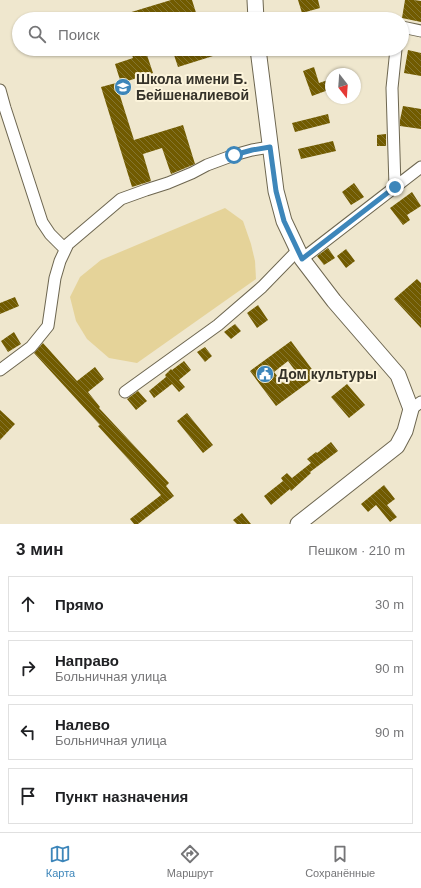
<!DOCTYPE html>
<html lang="ru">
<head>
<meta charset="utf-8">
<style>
	:root { --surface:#fff; --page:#f6f6f6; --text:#202124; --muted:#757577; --line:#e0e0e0; --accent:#3d86ba }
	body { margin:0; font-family:Arial,sans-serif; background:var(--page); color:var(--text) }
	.compass { position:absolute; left:325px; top:68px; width:36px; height:36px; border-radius:50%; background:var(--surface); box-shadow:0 1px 3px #0004; rotate:163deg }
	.stop { position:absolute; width:12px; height:12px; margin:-9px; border:3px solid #3d86ba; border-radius:50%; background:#fff }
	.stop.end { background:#3d86ba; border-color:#fff; box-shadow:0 1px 4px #0008 }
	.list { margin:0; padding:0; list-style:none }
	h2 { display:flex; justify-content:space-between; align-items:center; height:52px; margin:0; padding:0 16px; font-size:17px }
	h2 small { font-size:13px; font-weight:400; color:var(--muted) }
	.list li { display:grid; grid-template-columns:26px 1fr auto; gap:12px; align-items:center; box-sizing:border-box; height:56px; margin:0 8px 8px; padding:0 8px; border:1px solid var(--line); border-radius:0px }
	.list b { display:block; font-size:15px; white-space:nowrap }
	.list p { margin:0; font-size:13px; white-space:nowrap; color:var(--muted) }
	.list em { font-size:13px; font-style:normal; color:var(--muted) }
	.icon { flex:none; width:22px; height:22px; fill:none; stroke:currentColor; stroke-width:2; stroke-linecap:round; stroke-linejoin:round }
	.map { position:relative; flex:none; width:421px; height:524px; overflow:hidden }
	.search { position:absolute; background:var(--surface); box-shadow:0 1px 3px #0004; left:12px; right:12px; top:12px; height:44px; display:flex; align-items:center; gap:10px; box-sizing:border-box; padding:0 14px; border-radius:22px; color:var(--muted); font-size:15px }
	.sheet { height:308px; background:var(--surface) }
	nav { display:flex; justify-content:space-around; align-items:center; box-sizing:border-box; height:56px; border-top:1px solid var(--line); background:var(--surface); font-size:11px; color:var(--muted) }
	nav a { display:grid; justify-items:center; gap:2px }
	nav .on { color:var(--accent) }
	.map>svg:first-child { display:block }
	.grass { fill:#e5d399 }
	.building { fill:url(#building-back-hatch); fill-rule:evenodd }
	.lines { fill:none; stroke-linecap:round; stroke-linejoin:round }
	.street-casing { stroke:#6d6650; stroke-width:13 }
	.secondary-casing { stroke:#6d6650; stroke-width:17 }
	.street { stroke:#fff; stroke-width:11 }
	.secondary { stroke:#fff; stroke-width:15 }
	.route { stroke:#3d86ba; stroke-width:5 }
	.labels { text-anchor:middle; stroke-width:4; stroke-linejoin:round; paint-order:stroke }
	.poi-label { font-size:14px; font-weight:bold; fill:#353229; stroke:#fcf4db; text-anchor:start }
</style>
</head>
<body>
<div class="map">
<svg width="421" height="524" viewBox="0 0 421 524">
	<defs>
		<pattern id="building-back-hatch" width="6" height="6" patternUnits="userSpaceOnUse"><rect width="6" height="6" fill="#715b00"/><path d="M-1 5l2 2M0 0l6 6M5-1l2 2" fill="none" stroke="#857530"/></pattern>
	</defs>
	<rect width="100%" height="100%" fill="#efe7ce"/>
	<!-- grass -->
	<path class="grass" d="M 225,208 L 243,221 L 251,244 L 255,261 L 256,279 L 137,363 L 109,358 L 87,339 L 76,321 L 70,297 L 80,277 L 101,260 Z"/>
	<!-- building -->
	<path class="building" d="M 171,0 L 192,0 L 198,19 L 116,19 L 115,17 Z
		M 298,0 L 318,0 L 320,8 L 302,13 Z
		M 405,0 L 414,0 L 421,1 L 421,22 L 402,18 Z
		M 130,49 L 145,49 L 153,73 L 121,83 L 115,64 L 133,58 Z
		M 172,49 L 210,49 L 213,56 L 178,67 Z
		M 408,50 L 421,53 L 421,76 L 404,73 Z
		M 314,67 L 319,83 L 331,79 L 331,89 L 312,96 L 303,71 Z
		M 116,83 L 134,140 L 183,125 L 195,164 L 171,174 L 162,148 L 143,154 L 151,181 L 132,187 L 101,87 Z
		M 403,106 L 421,109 L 421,129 L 400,126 L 400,120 Z
		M 328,114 L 330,123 L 295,132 L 292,123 Z
		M 386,134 L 386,146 L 377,146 L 377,135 Z
		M 333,141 L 336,151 L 301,159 L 298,149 Z
		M 354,183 L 364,197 L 351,205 L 342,192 Z
		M 412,192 L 421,206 L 407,215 L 410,220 L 403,225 L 390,208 Z
		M 328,248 L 335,258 L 324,265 L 317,256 Z
		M 346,249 L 355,261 L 346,268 L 337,256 Z
		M 417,279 L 421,283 L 421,328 L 394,299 Z
		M 15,297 L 19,306 L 0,314 L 0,303 Z
		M 258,305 L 268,320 L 257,328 L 247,313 Z
		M 235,324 L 241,331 L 231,339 L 224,332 Z
		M 14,332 L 21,344 L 8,352 L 1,341 Z
		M 291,341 L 317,376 L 276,406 L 250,371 ZM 288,361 L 297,373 L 283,383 L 274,372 Z
		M 43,343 L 77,381 L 95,367 L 104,379 L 88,392 L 100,407 L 99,408 L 169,483 L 166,486 L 174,496 L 138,524 L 134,524 L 130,519 L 161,495 L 98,426 L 100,425 L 34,353 Z
		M 205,347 L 212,356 L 205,362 L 197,352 Z
		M 184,361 L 191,370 L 179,380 L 185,387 L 179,392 L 172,384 L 154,398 L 149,391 L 166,377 L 165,375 L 171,369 L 172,370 Z
		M 347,384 L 365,405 L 349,418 L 331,397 Z
		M 138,391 L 147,401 L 136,410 L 127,399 Z
		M 0,410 L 15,424 L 0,440 Z
		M 187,413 L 213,445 L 203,453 L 177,421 Z
		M 331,442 L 338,451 L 310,472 L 311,473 L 291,491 L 290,489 L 271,505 L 264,496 L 283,481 L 281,478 L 287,473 L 292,478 L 311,463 L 307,459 L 316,452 L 317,453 Z
		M 384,485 L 395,499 L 387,505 L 397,517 L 390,522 L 376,505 L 368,512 L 361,504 Z
		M 242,513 L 251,524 L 237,524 L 233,520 Z"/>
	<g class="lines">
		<defs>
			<path id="street" d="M 402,27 L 421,31
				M 0,90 L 5,108 L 42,222 L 50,234 L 65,249
				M 395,187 L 392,88 L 396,49
				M 302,259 L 421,167
				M 0,370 L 31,347 L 48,326 L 55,278 L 60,261 L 68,244 L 121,199 L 146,190 L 168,183 L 192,173 L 207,165 L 234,155 L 252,150 L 270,147
				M 125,392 L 218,325 L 262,287 L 298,250
				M 411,409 L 421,402"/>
			<path id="secondary" d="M 255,0 L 256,19
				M 258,49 L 276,191 L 284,221 L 302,259 L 334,301 L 398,375 L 411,409 L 405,431 L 397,446 L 298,524"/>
		</defs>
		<!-- street casing -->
		<use href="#street" class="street-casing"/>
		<!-- secondary casing -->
		<use href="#secondary" class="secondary-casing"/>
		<!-- street -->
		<use href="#street" class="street"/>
		<!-- secondary -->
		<use href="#secondary" class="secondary"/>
	</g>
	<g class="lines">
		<!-- route -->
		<path class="route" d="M 234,155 L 252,150 L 270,147 L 276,191 L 284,221 L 302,259 L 395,187"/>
	</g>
	<!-- icons -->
	<defs>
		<symbol id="school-disc" viewBox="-11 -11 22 22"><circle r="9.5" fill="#3d86ba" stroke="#fcf4db"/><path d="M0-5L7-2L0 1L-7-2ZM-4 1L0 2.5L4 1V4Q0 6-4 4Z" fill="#fff"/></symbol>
		<symbol id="civic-disc" viewBox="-11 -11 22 22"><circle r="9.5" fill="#3d86ba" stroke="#fcf4db"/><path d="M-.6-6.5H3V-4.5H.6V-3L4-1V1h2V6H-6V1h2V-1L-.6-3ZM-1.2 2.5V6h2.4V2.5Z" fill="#fff"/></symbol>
	</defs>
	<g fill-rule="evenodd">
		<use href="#school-disc" x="113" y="77" width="20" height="20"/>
		<use href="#civic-disc" x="255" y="364" width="20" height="20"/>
	</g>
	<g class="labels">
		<!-- poi labels -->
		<g class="poi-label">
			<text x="136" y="84">Школа имени Б.<tspan x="136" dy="16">Бейшеналиевой</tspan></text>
			<text x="278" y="379">Дом культуры</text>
		</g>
	</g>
</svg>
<svg class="compass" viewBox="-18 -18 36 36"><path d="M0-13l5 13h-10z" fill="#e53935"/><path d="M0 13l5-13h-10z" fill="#757577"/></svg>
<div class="stop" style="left:234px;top:155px"></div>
<div class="stop end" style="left:395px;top:187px"></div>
<div class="search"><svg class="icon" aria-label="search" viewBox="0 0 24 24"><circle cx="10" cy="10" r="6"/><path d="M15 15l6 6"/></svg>Поиск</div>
</div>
<section class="sheet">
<h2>3 мин<small>Пешком · 210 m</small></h2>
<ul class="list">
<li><svg class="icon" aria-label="ahead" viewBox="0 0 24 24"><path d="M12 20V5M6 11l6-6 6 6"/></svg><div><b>Прямо</b></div><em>30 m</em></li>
<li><svg class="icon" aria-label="right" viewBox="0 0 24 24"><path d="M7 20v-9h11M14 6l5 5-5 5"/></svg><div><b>Направо</b><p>Больничная улица</p></div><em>90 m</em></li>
<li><svg class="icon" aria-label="left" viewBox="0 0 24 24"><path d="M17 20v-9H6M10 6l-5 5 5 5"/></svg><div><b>Налево</b><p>Больничная улица</p></div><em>90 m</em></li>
<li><svg class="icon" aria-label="arrive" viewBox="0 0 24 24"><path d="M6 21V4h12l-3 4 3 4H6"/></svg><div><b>Пункт назначения</b></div></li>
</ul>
</section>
<nav>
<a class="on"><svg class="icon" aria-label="map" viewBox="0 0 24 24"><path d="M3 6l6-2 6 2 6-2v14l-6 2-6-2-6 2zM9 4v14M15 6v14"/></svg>Карта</a>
<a><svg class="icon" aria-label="directions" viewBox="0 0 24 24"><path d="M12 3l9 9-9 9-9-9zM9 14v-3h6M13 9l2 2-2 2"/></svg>Маршрут</a>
<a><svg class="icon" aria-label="saved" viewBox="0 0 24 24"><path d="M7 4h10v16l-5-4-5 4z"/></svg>Сохранённые</a>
</nav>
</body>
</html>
